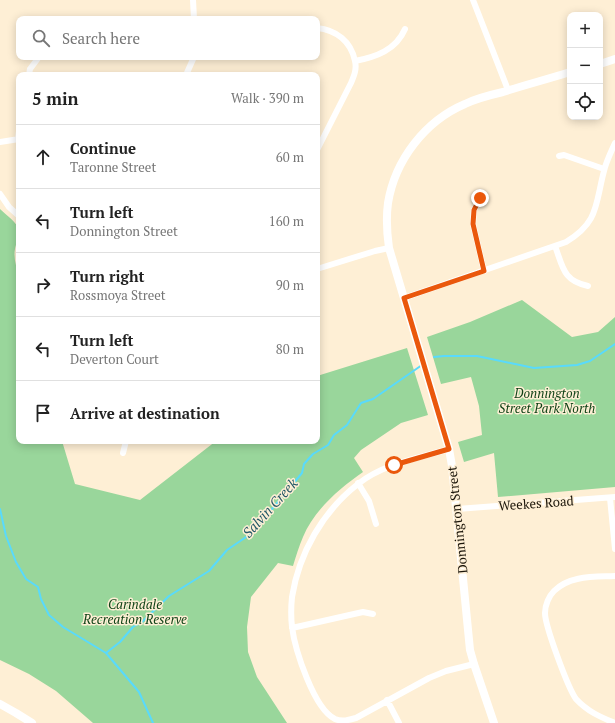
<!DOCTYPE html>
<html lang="en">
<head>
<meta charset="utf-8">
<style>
	:root { --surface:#fff; --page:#f2f2f2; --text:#222; --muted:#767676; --line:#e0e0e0 }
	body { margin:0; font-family:"PT Serif",serif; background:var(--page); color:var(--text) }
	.controls { position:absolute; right:12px; top:12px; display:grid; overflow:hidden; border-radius:8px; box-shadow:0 2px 10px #0003 }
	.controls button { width:36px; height:36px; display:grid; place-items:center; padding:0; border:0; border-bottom:1px solid var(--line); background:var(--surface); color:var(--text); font:20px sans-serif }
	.stop { position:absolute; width:12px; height:12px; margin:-9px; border:3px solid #ea580c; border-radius:50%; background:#fff }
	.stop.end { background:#ea580c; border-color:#fff; box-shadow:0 1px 4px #0008 }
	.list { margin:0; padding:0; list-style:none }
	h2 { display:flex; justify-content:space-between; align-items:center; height:52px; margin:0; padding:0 16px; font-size:17px }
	h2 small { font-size:13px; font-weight:400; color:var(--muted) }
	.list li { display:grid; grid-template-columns:26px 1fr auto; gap:12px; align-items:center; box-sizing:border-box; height:64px; padding:0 16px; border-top:1px solid var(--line) }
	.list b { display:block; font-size:15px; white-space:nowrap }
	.list p { margin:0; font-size:13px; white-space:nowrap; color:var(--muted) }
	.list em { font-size:13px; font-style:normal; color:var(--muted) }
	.icon { flex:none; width:22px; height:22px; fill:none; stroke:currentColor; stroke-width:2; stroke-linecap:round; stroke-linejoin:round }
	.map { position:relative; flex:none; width:615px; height:723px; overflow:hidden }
	.search { position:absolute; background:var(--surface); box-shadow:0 2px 10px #0003; left:16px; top:16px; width:304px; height:44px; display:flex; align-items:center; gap:10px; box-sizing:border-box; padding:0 14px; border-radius:8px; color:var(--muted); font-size:15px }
	.panel { position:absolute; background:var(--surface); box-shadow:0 2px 10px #0003; left:16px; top:72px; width:304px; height:372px; border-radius:8px }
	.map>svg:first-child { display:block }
	.green { fill:#99d69b }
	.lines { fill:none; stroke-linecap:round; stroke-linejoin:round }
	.stream { stroke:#59dafc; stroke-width:2 }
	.minor { stroke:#fff; stroke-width:6 }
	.tertiary { stroke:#fff; stroke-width:8 }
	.route { stroke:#ea580c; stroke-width:5 }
	.labels { text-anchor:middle; stroke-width:3; stroke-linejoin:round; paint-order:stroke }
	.park-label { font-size:13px; font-style:italic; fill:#104317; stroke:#feefd5 }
	.street-label { font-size:13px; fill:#1b150a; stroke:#feefd5 }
	.water-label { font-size:14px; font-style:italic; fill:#245968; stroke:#feefd5 }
</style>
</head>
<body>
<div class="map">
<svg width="615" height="723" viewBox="0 0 615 723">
	<rect width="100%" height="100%" fill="#feefd5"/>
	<!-- green -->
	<path class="green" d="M 0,209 C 6,215 17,222 19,230 C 20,237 16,243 15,249 C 13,258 17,268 19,277 L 19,441 L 62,441 L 75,484 L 140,500 L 216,441 L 317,441 L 317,376 L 407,348 L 428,415 L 401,423 L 361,450 L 354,458 L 363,472 C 340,488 314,510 303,537 C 299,546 296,556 293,566 L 278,563 L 251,597 L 247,627 L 248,652 L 257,677 L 287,723 L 93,723 L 56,691 L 29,674 L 0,660 Z
		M 522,300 L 572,337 L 598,332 L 615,317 L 615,487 L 498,497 L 494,453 L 464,462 L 458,442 L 482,435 L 479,406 L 471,377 L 441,384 L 427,337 L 470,322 Z"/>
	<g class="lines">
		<!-- stream -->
		<path class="stream" d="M 434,357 L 444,356 L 477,356 L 534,368 L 577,365 L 590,361 L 615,344
			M 0,509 L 6,536 L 16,562 L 26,579 L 38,587 L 41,599 L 49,615 L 63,627 L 106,653 L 139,692 L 153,723
			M 106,653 L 120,642 L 133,627 L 142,622 L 169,596 L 209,571 L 227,550 L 252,533 L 302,473 L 304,464 L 313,454 L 328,445 L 334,435 L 347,425 L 361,403 L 373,399 L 422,365"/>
		<!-- minor -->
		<path class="minor" d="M 193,0 L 194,19
			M 473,0 L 508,90
			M 317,28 C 336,30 351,41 355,61 C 357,69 354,76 351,83 L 317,150
			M 355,61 C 376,57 396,50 405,29
			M 29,75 L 30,69 L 39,57
			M 186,75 L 194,57
			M 18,139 L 19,131
			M 0,142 L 19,139
			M 559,156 L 564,155 L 604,169
			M 0,194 L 9,207 L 19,216
			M 480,198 L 474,210 L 473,224 L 484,271
			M 555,246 C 563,267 563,281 588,286
			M 317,269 L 375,251 L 389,248
			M 404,298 L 566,242 C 599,222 595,205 604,171 C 606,162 611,152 615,143
			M 449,449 C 418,458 383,464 358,484 C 323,511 299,553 292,597 C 291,607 291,618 292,627 C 295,650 314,709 335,719 C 342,722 349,720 356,718 L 429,678 L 446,671 L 474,664
			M 123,453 L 126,441
			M 358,483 L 369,501 L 376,524
			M 610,498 L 615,549
			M 457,509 L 615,497
			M 615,576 C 595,577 570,575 554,591 C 549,596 545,605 545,613 C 545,626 568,688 576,699 C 587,711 600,717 615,723
			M 292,628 L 354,614 L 363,612 L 373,614
			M 387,700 L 399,723"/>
		<!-- tertiary -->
		<path class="tertiary" d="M 600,64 L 615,59
			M 0,704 L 16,713 L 32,723
			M 494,723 L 474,664 L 470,650 L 452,466 L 449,449 L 389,248 C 387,234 386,218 388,203 C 395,160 425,121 465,104 C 477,98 490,95 503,92 C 525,85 548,79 570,72"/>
	</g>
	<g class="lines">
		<!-- route -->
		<path class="route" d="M 394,465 L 449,449 L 404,298 L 484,271 L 473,224 L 474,210 L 480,198"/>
	</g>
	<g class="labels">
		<!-- park labels -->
		<g class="park-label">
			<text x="547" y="398">Donnington<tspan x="547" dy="15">Street Park North</tspan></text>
			<text x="135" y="609">Carindale<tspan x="135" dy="15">Recreation Reserve</tspan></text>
		</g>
		<!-- street labels -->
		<g class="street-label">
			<text transform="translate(536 503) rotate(-4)" y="5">Weekes Road</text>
			<text transform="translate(457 520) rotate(-96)" y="5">Donnington Street</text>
		</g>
		<!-- water labels -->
		<g class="water-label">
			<text transform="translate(270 508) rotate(-48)" y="5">Salvin Creek</text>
		</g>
	</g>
</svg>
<div class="controls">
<button>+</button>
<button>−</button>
<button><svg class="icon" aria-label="locate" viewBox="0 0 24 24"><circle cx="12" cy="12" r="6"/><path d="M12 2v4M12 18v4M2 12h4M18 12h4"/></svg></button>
</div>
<div class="stop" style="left:394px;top:465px"></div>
<div class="stop end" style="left:480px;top:198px"></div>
<div class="search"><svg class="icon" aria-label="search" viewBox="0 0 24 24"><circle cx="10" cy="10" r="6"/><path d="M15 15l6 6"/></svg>Search here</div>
<section class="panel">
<h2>5 min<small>Walk · 390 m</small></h2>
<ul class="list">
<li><svg class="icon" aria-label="ahead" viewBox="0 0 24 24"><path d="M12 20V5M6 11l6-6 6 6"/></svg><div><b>Continue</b><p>Taronne Street</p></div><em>60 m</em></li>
<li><svg class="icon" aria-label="left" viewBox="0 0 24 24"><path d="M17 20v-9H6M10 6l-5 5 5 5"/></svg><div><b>Turn left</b><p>Donnington Street</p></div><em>160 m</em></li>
<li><svg class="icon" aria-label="right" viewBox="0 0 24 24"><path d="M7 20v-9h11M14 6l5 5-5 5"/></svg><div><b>Turn right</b><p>Rossmoya Street</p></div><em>90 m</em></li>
<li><svg class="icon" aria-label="left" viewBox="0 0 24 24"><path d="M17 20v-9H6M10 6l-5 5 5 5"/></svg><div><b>Turn left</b><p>Deverton Court</p></div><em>80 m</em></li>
<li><svg class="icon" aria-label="arrive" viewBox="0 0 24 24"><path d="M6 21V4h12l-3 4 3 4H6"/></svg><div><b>Arrive at destination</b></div></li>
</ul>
</section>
</div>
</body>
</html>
